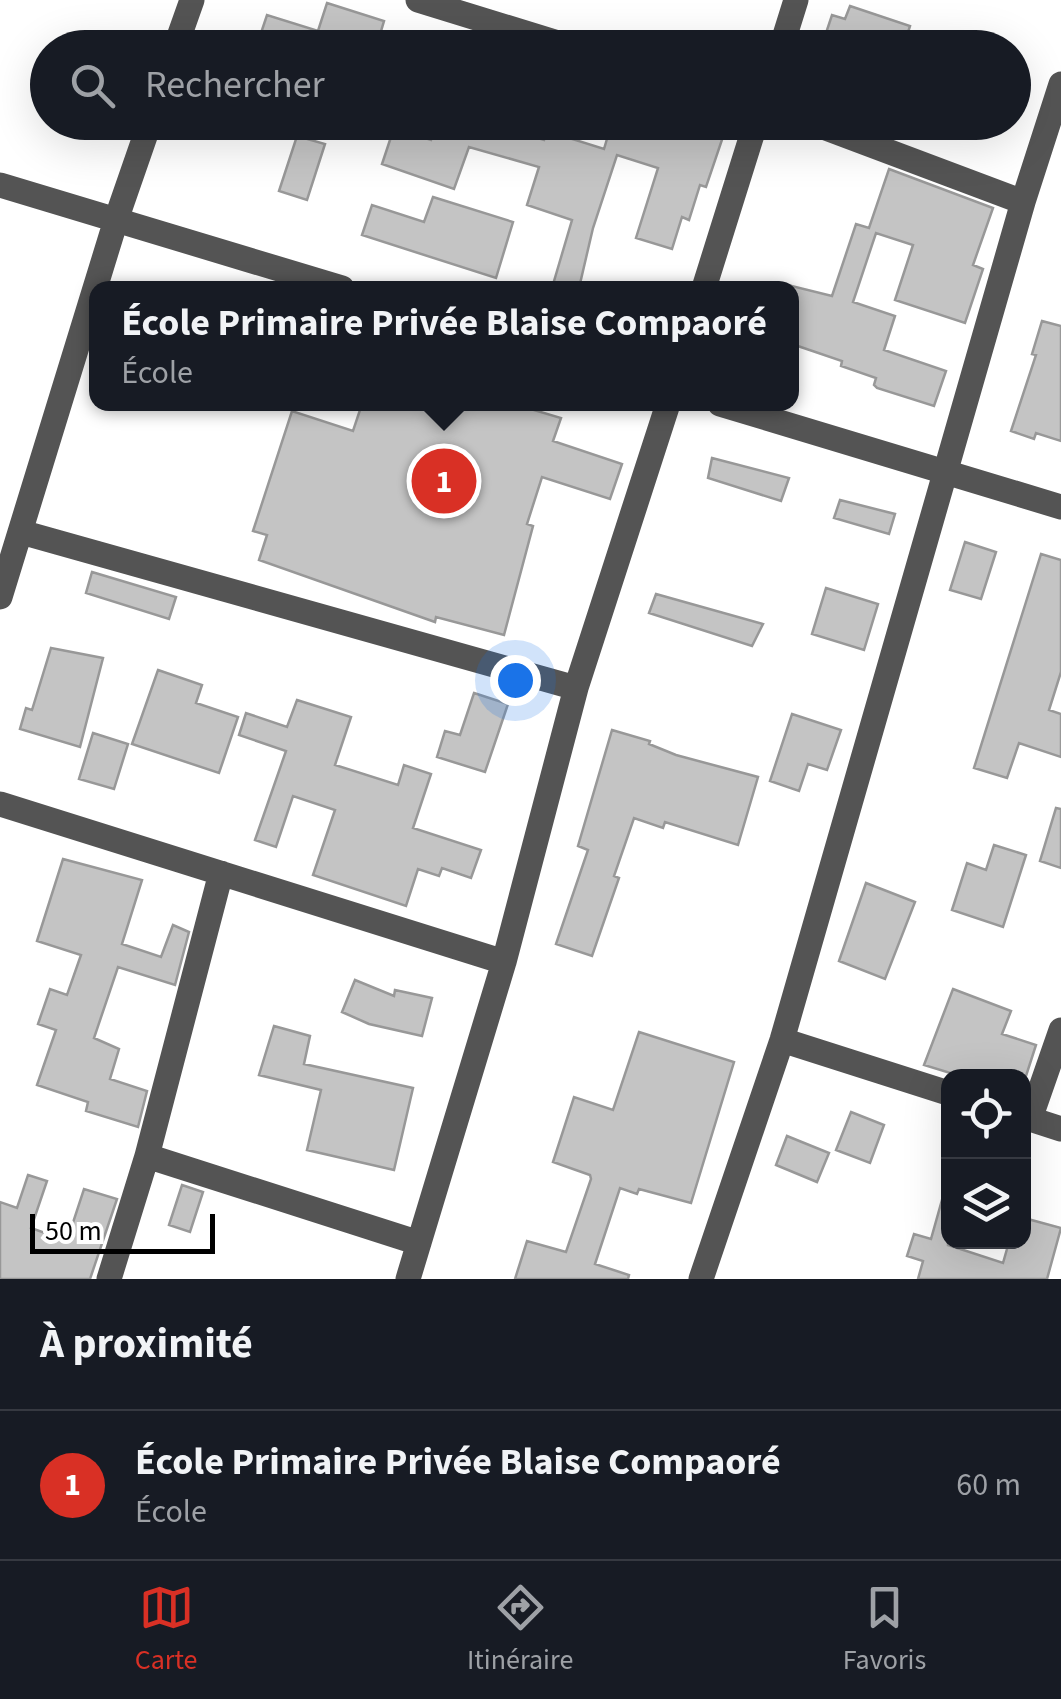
<!DOCTYPE html>
<html lang="fr">
<head>
<meta charset="utf-8">
<style>
	:root { --surface:#171b24; --page:#242831; --text:#f1f3f6; --muted:#9ea1a6; --line:#363941; --accent:#d93025 }
	body { margin:0; font-family:"Source Sans 3",sans-serif; background:var(--page); color:var(--text) }
	.controls { position:absolute; right:30px; bottom:30px; display:grid; overflow:hidden; border-radius:20px; box-shadow:0 10px 40px #0002 }
	.controls button { width:90px; height:90px; display:grid; place-items:center; padding:0; border:0; border-bottom:2px solid var(--line); background:var(--surface); color:var(--text); font:50px sans-serif }
	.scale { position:absolute; left:30px; bottom:25px; width:185px; box-sizing:border-box; padding-left:10px; border:5px solid #000; border-top:0; font-size:28px; line-height:35px; white-space:nowrap; color:#000; -webkit-text-stroke:8px #fff; paint-order:stroke }
	.you { position:absolute; left:515px; top:680px; width:35px; height:35px; margin:-25px; border:8px solid #fff; border-radius:50%; background:#1a73e8; box-shadow:0 0 0 15px #1a73e833 }
	.badge { display:grid; place-items:center; width:65px; height:65px; border-radius:50%; background:var(--accent); color:#fff; font-size:32px; font-weight:700 }
	.pin { position:absolute; translate:-50% -50%; border:5px solid #fff; box-shadow:0 2px 10px #0006 }
	.popup { position:absolute; left:89px; top:281px; width:710px; height:130px; box-sizing:border-box; display:grid; place-content:center; border-radius:20px; background:var(--surface); filter:drop-shadow(0 2px 8px #0005); font-size:32px; white-space:nowrap; color:var(--muted) }
	.popup b { font-size:38px; color:var(--text) }
	.popup::after { content:''; position:absolute; left:50%; top:100%; margin-left:-20px; border:20px solid transparent; border-top-color:var(--surface) }
	.list { margin:0; padding:0; list-style:none }
	h2 { display:flex; justify-content:space-between; align-items:center; height:130px; margin:0; padding:0 40px; font-size:42px }
	h2 small { font-size:32px; font-weight:400; color:var(--muted) }
	.list li { display:grid; grid-template-columns:65px 1fr auto; gap:30px; align-items:center; box-sizing:border-box; height:150px; padding:0 40px; border-top:2px solid var(--line) }
	.list b { display:block; font-size:38px; white-space:nowrap }
	.list p { margin:0; font-size:32px; white-space:nowrap; color:var(--muted) }
	.list em { font-size:32px; font-style:normal; color:var(--muted) }
	.icon { flex:none; width:55px; height:55px; fill:none; stroke:currentColor; stroke-width:2; stroke-linecap:round; stroke-linejoin:round }
	.map { position:relative; flex:none; width:1061px; height:1279px; overflow:hidden }
	.search { position:absolute; background:var(--surface); box-shadow:0 10px 40px #0002; left:30px; right:30px; top:30px; height:110px; display:flex; align-items:center; gap:25px; box-sizing:border-box; padding:0 35px; border-radius:55px; color:var(--muted); font-size:38px }
	.sheet { height:280px; background:var(--surface) }
	nav { display:flex; justify-content:space-around; align-items:center; box-sizing:border-box; height:140px; border-top:2px solid var(--line); background:var(--surface); font-size:28px; color:var(--muted) }
	nav a { display:grid; justify-items:center; gap:5px }
	nav .on { color:var(--accent) }
	.map>svg:first-child { display:block }
	.building { fill:#c4c4c4; stroke:#989898; stroke-width:2.5 }
	.lines { fill:none; stroke-linecap:round; stroke-linejoin:round }
	.minor { stroke:#545454; stroke-width:25 }
</style>
</head>
<body>
<div class="map">
<svg width="1061" height="1279" viewBox="0 0 1061 1279">
	<rect width="100%" height="100%" fill="#fff"/>
	<!-- building -->
	<path class="building" d="M 327,3 L 384,21 L 376,48 L 274,48 L 258,42 L 267,15 L 318,31 Z
		M 850,6 L 910,26 L 903,48 L 821,48 L 832,15 L 845,19 Z
		M 437,122 L 487,122 L 544,140 L 547,131 L 604,149 L 612,122 L 728,122 L 706,187 L 700,185 L 689,220 L 682,217 L 672,249 L 636,238 L 658,168 L 617,155 L 593,228 L 579,288 L 552,288 L 572,220 L 527,205 L 539,167 L 469,147 L 454,189 L 382,164 L 393,131 L 397,129 L 431,140 Z
		M 297,136 L 325,144 L 307,200 L 279,191 Z
		M 889,169 L 993,208 L 973,265 L 983,269 L 965,323 L 895,300 L 913,245 L 876,233 L 853,302 L 895,316 L 884,350 L 946,371 L 934,406 L 877,388 L 874,385 L 876,378 L 841,366 L 842,361 L 792,344 L 792,286 L 832,296 L 856,224 L 869,228 Z
		M 433,197 L 513,222 L 496,278 L 362,235 L 372,205 L 424,222 Z
		M 1042,321 L 1061,326 L 1061,441 L 1036,433 L 1034,439 L 1011,431 L 1036,355 L 1032,354 Z
		M 362,404 L 514,404 L 561,418 L 553,441 L 622,464 L 610,499 L 542,477 L 527,524 L 533,526 L 504,635 L 436,617 L 435,622 L 259,560 L 267,535 L 253,531 L 292,411 L 353,431 Z
		M 712,458 L 789,478 L 781,501 L 708,478 Z
		M 840,500 L 895,514 L 889,534 L 834,518 Z
		M 965,542 L 996,552 L 981,599 L 950,590 Z
		M 1041,554 L 1061,560 L 1061,672 L 1049,710 L 1061,714 L 1061,757 L 1019,743 L 1007,778 L 974,768 Z
		M 92,572 L 176,597 L 169,619 L 86,593 Z
		M 826,588 L 878,604 L 864,650 L 812,634 Z
		M 656,594 L 763,624 L 752,646 L 649,613 Z
		M 51,648 L 103,658 L 80,747 L 20,729 L 26,708 L 32,710 Z
		M 158,670 L 202,685 L 196,703 L 238,717 L 219,773 L 132,744 Z
		M 474,693 L 508,704 L 485,772 L 437,757 L 445,731 L 460,735 Z
		M 297,700 L 351,717 L 335,765 L 398,785 L 404,765 L 431,774 L 413,828 L 481,850 L 471,878 L 442,868 L 439,876 L 418,869 L 406,906 L 313,875 L 335,810 L 293,796 L 276,847 L 255,840 L 286,751 L 239,735 L 246,713 L 287,727 Z
		M 792,714 L 841,730 L 827,770 L 808,764 L 799,791 L 770,781 Z
		M 612,730 L 650,741 L 649,744 L 676,755 L 758,777 L 738,845 L 665,822 L 663,828 L 634,818 L 614,876 L 619,878 L 592,956 L 556,944 L 588,850 L 578,846 Z
		M 93,733 L 128,744 L 114,789 L 79,779 Z
		M 1056,808 L 1061,809 L 1061,868 L 1040,861 Z
		M 994,845 L 1026,855 L 1003,927 L 952,910 L 967,863 L 986,870 Z
		M 63,859 L 142,880 L 122,944 L 161,957 L 173,925 L 189,932 L 175,985 L 118,967 L 94,1038 L 119,1049 L 110,1079 L 147,1091 L 138,1127 L 86,1111 L 88,1102 L 37,1085 L 56,1030 L 38,1024 L 50,989 L 67,995 L 81,955 L 37,941 Z
		M 866,883 L 915,902 L 885,979 L 839,961 Z
		M 355,980 L 394,996 L 395,990 L 432,998 L 422,1036 L 369,1024 L 342,1012 Z
		M 953,989 L 1011,1011 L 1002,1034 L 1036,1045 L 1026,1076 L 960,1076 L 924,1065 Z
		M 274,1026 L 310,1036 L 304,1064 L 413,1088 L 394,1170 L 307,1150 L 321,1090 L 259,1075 Z
		M 639,1032 L 734,1062 L 691,1203 L 639,1189 L 637,1194 L 620,1188 L 595,1264 L 629,1275 L 628,1279 L 515,1279 L 527,1241 L 566,1252 L 591,1179 L 590,1175 L 553,1162 L 574,1097 L 613,1110 Z
		M 851,1112 L 884,1125 L 870,1163 L 836,1150 Z
		M 787,1136 L 829,1153 L 817,1182 L 776,1165 Z
		M 28,1175 L 47,1181 L 31,1228 L 67,1241 L 84,1189 L 117,1199 L 90,1279 L 0,1279 L 0,1202 L 17,1208 Z
		M 182,1185 L 203,1192 L 190,1232 L 169,1225 Z
		M 942,1200 L 948,1201 L 948,1245 L 1003,1263 L 1009,1242 L 1024,1242 L 1024,1218 L 1061,1228 L 1047,1279 L 918,1279 L 923,1261 L 907,1256 L 914,1234 L 931,1239 Z"/>
	<g class="lines">
		<!-- minor -->
		<path class="minor" d="M 418,0 L 574,48
			M 175,48 L 192,0
			M 781,48 L 796,0
			M 810,122 L 1023,202
			M 0,185 L 342,288
			M 704,288 L 756,122
			M 720,404 L 1061,507
			M 21,532 L 576,688
			M 0,597 L 116,220 L 150,122
			M 0,804 L 504,962
			M 782,1040 L 948,1093
			M 1024,1117 L 1061,1129
			M 1030,1119 L 1061,1030
			M 147,1156 L 419,1243
			M 109,1279 L 147,1156 L 221,873
			M 408,1279 L 504,962 L 576,688 L 668,404
			M 701,1279 L 782,1040 L 1023,202 L 1061,84"/>
	</g>
</svg>
<div class="controls">
<button><svg class="icon" aria-label="locate" viewBox="0 0 24 24"><circle cx="12" cy="12" r="6"/><path d="M12 2v4M12 18v4M2 12h4M18 12h4"/></svg></button>
<button><svg class="icon" aria-label="layers" viewBox="0 0 24 24"><path d="M12 4l9 5-9 5-9-5zM3 14l9 5 9-5"/></svg></button>
</div>
<div class="scale">50 m</div>
<div class="you"></div>
<div class="pin badge" style="left:444px;top:481px">1</div>
<div class="popup"><b>École Primaire Privée Blaise Compaoré</b>École</div>
<div class="search"><svg class="icon" aria-label="search" viewBox="0 0 24 24"><circle cx="10" cy="10" r="6"/><path d="M15 15l6 6"/></svg>Rechercher</div>
</div>
<section class="sheet">
<h2>À proximité<small></small></h2>
<ul class="list">
<li><span class="badge">1</span><div><b>École Primaire Privée Blaise Compaoré</b><p>École</p></div><em>60 m</em></li>
</ul>
</section>
<nav>
<a class="on"><svg class="icon" aria-label="map" viewBox="0 0 24 24"><path d="M3 6l6-2 6 2 6-2v14l-6 2-6-2-6 2zM9 4v14M15 6v14"/></svg>Carte</a>
<a><svg class="icon" aria-label="directions" viewBox="0 0 24 24"><path d="M12 3l9 9-9 9-9-9zM9 14v-3h6M13 9l2 2-2 2"/></svg>Itinéraire</a>
<a><svg class="icon" aria-label="saved" viewBox="0 0 24 24"><path d="M7 4h10v16l-5-4-5 4z"/></svg>Favoris</a>
</nav>
</body>
</html>
